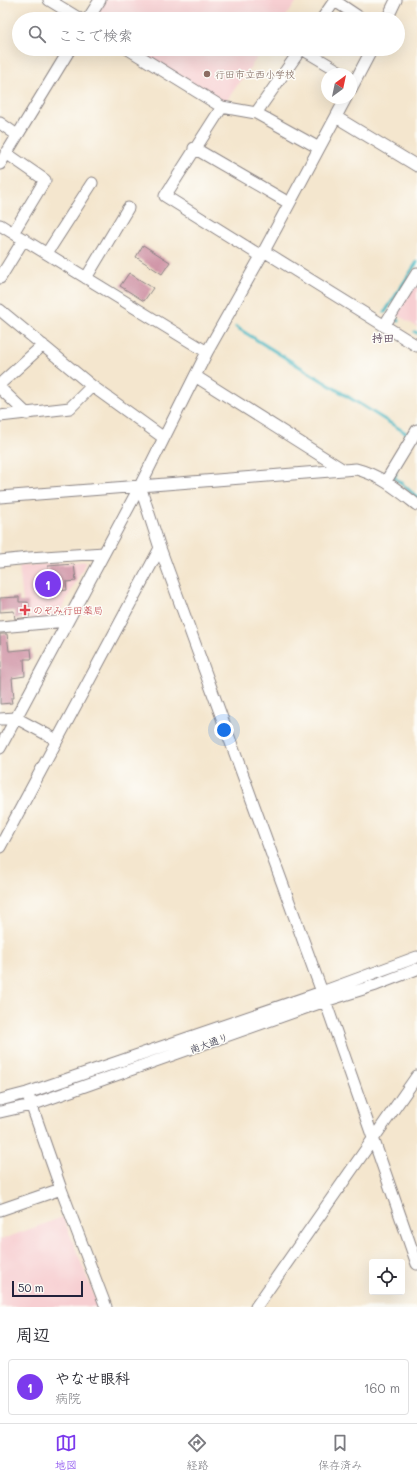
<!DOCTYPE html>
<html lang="ja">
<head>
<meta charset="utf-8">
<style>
	:root { --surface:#fff; --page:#f7f7f7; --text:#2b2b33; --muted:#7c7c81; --line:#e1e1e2; --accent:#7c3aed }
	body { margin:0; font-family:Mali,"Klee One",sans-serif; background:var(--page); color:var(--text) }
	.controls { position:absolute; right:12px; bottom:12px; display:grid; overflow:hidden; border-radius:4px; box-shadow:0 4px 16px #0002 }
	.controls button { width:36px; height:36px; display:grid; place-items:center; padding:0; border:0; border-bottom:1px solid var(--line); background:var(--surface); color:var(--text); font:20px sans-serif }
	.compass { position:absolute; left:321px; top:68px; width:36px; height:36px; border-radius:50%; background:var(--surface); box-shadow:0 4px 16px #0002; rotate:33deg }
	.scale { position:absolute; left:12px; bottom:10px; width:71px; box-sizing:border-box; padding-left:4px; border:2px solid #22223b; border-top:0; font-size:11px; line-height:14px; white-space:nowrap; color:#22223b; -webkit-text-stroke:3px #fdfcf7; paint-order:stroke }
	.you { position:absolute; left:224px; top:730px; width:14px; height:14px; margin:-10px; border:3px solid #fff; border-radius:50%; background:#1a73e8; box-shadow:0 0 0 6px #1a73e833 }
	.badge { display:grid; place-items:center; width:26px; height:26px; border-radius:50%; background:var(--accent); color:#fff; font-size:13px; font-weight:700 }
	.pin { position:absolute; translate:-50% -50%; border:2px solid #fff; box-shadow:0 1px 4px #0006 }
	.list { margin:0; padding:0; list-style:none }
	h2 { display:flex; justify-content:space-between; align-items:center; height:52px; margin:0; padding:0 16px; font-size:17px }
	h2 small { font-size:13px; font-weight:400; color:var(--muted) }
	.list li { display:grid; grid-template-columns:26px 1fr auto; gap:12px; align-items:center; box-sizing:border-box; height:56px; margin:0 8px 8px; padding:0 8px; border:1px solid var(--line); border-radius:4px }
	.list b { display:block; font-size:15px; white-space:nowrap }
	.list p { margin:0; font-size:13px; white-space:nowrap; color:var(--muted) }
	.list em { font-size:13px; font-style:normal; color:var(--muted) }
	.icon { flex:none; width:22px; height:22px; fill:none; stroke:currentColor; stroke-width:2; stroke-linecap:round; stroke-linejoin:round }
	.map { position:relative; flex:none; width:417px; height:1307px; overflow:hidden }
	.search { position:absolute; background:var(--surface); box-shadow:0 4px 16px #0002; left:12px; right:12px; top:12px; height:44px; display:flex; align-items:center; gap:10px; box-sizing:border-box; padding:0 14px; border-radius:22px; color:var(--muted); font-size:15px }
	.sheet { height:116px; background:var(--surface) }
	nav { display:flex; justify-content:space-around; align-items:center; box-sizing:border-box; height:56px; border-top:1px solid var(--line); background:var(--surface); font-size:11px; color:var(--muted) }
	nav a { display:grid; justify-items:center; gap:2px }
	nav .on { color:var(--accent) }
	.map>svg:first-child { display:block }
	.built { fill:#f7cfd2 }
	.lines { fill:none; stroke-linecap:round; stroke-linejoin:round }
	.stream { stroke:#47b6c1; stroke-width:3 }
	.building { fill:#cf93a5 }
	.minor-casing { stroke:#8b8484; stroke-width:13 }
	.minor { stroke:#fff; stroke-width:11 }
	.education-dot { fill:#8d6e63; stroke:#fdfcf7; stroke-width:1.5 }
	.health-dot { fill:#e0444e; stroke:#fdfcf7; stroke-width:1.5 }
	.labels { text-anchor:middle; stroke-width:3; stroke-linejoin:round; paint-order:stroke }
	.education-label { font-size:10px; fill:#785e54; stroke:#fdfcf7; text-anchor:start }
	.health-label { font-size:10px; fill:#be3a42; stroke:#fdfcf7; text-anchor:start }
	.street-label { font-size:10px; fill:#22223b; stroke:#fdfcf7 }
	.neighbourhood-label { font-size:11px; font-weight:bold; fill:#5f4a60; stroke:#fdfcf7 }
</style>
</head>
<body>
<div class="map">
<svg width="417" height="1307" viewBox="0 0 417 1307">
	<rect width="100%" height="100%" fill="#fdfcf7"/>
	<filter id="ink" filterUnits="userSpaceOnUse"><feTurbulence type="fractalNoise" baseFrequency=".025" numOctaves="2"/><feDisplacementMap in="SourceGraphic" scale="8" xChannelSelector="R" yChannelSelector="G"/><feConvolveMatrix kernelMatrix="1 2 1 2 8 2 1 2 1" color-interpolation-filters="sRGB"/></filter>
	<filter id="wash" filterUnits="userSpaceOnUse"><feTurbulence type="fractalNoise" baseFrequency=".012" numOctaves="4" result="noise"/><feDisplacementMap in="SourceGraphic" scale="16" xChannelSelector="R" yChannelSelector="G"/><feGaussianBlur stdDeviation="0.9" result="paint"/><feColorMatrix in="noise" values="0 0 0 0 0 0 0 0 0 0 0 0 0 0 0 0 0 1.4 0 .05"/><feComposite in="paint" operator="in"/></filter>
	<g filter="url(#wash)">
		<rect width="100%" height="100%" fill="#f4e6ce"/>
		<!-- built -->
		<path class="built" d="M 100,0 L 298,0 L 284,19 L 88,19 Z
			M 128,49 L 263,49 L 222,107 Z
			M 417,279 L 417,327 L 396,314 Z
			M 87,561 L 56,619 L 30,621 L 28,602 L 23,602 L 19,566 Z
			M 63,1217 L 99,1307 L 0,1307 L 0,1240 Z"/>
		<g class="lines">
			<!-- stream -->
			<path class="stream" d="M 385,312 L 417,262
				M 396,319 L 399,321
				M 236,327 L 411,436
				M 415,332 L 417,333
				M 396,474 L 394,477 L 417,497"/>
		</g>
		<g id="blocks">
			<!-- building -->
			<path class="building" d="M 143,245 L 170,262 L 162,274 L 136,257 Z
				M 129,273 L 153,288 L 144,301 L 120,286 Z
				M 74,564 L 76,581 L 66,582 L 67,590 L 57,591 L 56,585 L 50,585 L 48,566 Z
				M 19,597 L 19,602 L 28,602 L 29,617 L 15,619 L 14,611 L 0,612 L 0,598 Z
				M 0,634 L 7,634 L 9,651 L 31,649 L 32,659 L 24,659 L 25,676 L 12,678 L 14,698 L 11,698 L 12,703 L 0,704 L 0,668 L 1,668 Z"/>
		</g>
	</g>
	<g filter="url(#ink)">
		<use href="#blocks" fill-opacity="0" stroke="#8b8484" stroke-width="1"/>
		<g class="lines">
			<defs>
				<path id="minor" d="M 49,0 L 80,19
					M 335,1 L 362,19
					M 88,19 L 100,0
					M 322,19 L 335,0
					M 387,19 L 396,0
					M 128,49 L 222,107 L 256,113 L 319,148
					M 302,49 L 344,74
					M 351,89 L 372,49
					M 222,107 L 165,196 L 261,256
					M 256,113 L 301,49
					M 336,117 L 417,166
					M 0,123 L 17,135
					M 194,148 L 289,203
					M 6,153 L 45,180 L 13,233
					M 0,164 L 70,49
					M 0,225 L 207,352
					M 264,251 L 417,346
					M 47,253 L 92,183
					M 0,278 L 24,239
					M 86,278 L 128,208
					M 0,310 L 92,386 L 164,438
					M 384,326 L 417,273
					M 195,376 L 342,469
					M 0,384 L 43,345
					M 0,388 L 27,414
					M 0,416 L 70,408 L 92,386
					M 386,481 L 417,430
					M 140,486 L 160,548 L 322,992 L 417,1264
					M 0,497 L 356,469 C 380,475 398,490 417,505
					M 0,561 L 29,558 L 104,553
					M 0,627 L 67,621
					M 0,719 L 16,718 L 57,740
					M 0,748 L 140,486 L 207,352 L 264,251 L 346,98
					M 0,847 L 160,548
					M 29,1098 L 61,1189 L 106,1307
					M 0,1100 L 27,1093 L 322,992 L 417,957
					M 0,1112 L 31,1105 L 325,1001 L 376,985 L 417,969
					M 0,1210 L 61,1189
					M 256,1307 L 417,1076"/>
			</defs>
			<!-- minor casing -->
			<use href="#minor" class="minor-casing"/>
			<!-- minor -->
			<use href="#minor" class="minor"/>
		</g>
	</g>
	<!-- markers -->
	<circle class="education-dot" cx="207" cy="74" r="4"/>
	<path class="health-dot" d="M23 604h4v4h4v4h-4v4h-4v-4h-4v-4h4z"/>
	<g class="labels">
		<!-- education labels -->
		<g class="education-label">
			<text x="215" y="78">行田市立西小学校</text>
		</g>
		<!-- health labels -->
		<g class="health-label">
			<text x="33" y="614">のぞみ行田薬局</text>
		</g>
		<!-- street labels -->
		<g class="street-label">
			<text transform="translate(209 1043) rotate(-20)" y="4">南大通り</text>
		</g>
		<!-- neighbourhood labels -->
		<g class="neighbourhood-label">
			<text x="383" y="342">持田</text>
		</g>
	</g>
</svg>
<div class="controls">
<button><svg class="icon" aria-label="locate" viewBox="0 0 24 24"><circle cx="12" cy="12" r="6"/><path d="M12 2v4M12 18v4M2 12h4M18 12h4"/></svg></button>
</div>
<svg class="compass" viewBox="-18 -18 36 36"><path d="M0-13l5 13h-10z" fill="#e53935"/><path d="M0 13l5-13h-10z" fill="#7c7c81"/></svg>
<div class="scale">50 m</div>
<div class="you"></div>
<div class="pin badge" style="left:48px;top:584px">1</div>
<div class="search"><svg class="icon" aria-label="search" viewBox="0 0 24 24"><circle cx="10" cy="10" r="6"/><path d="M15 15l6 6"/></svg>ここで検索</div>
</div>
<section class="sheet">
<h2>周辺<small></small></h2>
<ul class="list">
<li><span class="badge">1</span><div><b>やなせ眼科</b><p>病院</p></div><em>160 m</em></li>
</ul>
</section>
<nav>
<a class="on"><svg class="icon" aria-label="map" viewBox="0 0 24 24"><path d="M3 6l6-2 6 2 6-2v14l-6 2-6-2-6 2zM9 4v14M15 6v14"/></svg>地図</a>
<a><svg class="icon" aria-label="directions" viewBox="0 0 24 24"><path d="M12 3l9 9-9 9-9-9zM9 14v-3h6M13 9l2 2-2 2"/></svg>経路</a>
<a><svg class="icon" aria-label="saved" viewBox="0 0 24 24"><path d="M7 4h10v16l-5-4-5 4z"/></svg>保存済み</a>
</nav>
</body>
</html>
